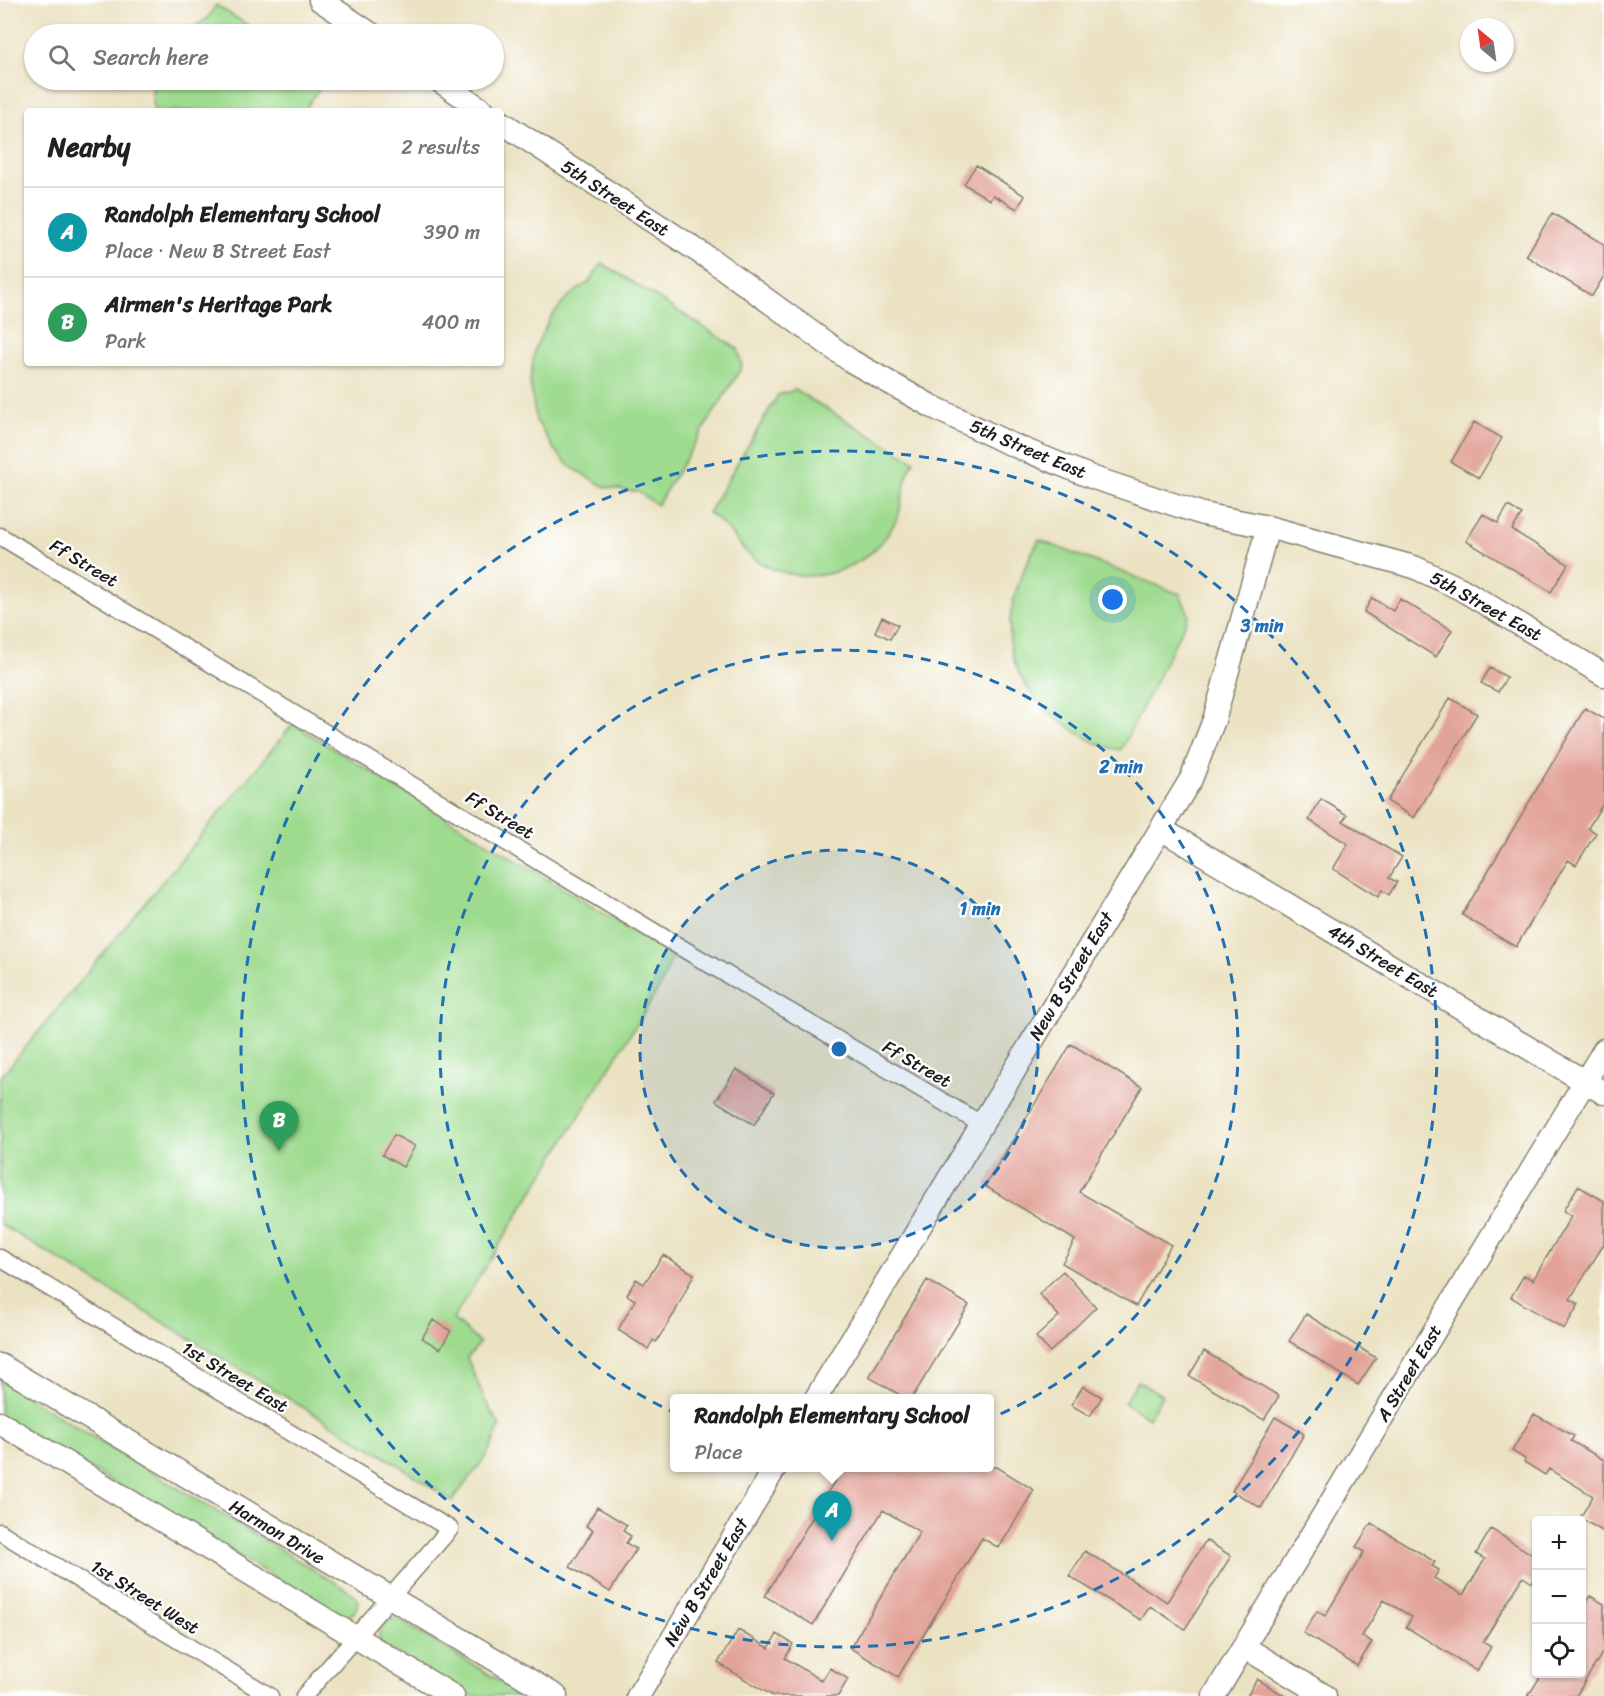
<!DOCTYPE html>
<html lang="en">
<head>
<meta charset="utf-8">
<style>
	:root { --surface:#fff; --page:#f2f2f2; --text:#202124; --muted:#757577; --line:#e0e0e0; --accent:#2563eb }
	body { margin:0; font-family:Sriracha,sans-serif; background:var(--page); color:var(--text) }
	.controls { position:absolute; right:18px; bottom:18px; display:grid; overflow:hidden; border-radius:6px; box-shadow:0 2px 4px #0004 }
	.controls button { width:54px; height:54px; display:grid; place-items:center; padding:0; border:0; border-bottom:2px solid var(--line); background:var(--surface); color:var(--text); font:30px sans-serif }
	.compass { position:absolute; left:1460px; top:18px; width:54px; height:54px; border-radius:50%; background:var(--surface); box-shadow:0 2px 4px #0004; rotate:331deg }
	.you { position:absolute; left:1113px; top:600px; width:21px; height:21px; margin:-15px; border:4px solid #fff; border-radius:50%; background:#1a73e8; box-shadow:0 0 0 9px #1a73e833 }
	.badge { display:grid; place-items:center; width:39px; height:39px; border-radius:50%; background:var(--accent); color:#fff; font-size:20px; font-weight:700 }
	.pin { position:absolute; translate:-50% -50px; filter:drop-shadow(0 2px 3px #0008) }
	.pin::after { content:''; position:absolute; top:32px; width:21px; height:18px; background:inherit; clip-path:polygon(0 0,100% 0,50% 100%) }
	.popup { position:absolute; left:670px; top:1394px; width:324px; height:78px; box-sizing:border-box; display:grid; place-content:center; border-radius:6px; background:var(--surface); filter:drop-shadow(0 2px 4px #0005); font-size:20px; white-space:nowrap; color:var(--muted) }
	.popup b { font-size:22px; color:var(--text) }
	.popup::after { content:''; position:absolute; left:50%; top:100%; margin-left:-12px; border:12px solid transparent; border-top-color:var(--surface) }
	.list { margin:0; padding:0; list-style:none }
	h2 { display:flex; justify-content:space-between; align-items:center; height:78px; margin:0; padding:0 24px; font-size:26px }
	h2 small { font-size:20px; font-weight:400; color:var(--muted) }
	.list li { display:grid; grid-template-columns:39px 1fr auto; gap:18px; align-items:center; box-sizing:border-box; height:90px; padding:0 24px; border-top:2px solid var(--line) }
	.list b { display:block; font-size:22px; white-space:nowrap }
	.list p { margin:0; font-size:20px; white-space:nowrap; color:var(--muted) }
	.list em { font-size:20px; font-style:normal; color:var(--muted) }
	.icon { flex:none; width:33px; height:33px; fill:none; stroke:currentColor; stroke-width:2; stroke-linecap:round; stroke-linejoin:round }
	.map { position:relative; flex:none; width:1604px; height:1696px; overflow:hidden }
	.search { position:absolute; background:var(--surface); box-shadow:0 2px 4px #0004; left:24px; top:24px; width:480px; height:66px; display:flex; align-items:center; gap:15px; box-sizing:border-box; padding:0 21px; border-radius:33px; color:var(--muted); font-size:22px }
	.panel { position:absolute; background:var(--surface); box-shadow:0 2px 4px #0004; left:24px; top:108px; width:480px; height:258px; border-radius:6px }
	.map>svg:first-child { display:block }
	.green { fill:#9edb8f; stroke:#5d7c56; stroke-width:1.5 }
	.building { fill:#e2a398 }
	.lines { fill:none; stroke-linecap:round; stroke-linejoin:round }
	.street-casing { stroke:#847f6f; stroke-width:19 }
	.secondary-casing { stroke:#847f6f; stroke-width:25 }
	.street { stroke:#fff; stroke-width:16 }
	.secondary { stroke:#fff; stroke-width:22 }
	.ring { fill:none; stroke:#1f6fb2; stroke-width:3; stroke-dasharray:10 8 }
	.labels { text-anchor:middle; stroke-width:4.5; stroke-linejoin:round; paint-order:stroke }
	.street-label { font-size:18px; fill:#1c1c1c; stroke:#fff }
	.centre { fill:#1f6fb2; stroke:#fff; stroke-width:3 }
	.ring-label { font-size:18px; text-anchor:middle; font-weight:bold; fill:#1f6fb2; stroke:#fff; stroke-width:4.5; stroke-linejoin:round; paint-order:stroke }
</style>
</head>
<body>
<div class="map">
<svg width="1604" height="1696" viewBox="0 0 1604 1696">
	<rect width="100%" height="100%" fill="#fff"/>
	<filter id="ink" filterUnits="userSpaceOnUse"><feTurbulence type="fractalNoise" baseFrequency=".0167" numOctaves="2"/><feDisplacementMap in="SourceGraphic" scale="12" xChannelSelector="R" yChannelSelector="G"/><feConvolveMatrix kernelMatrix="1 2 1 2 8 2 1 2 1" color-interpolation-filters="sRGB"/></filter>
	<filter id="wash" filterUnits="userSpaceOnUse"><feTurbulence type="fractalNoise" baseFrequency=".008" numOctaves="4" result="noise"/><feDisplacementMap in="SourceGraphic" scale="24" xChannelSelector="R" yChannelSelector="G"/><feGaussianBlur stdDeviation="1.35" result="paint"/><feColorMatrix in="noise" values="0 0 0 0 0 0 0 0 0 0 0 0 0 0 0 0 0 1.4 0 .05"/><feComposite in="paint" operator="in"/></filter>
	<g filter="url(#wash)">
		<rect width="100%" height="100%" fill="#ebe2c2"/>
		<!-- green -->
		<path class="green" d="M 216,5 L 262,34 L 181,34 L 207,19 Z
			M 154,80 L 318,80 L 320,87 L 304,111 L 154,111 L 152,94 Z
			M 602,263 L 738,349 L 742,367 L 657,505 L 638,492 L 605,487 L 569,466 L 554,449 L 536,420 L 530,382 L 535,348 L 551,317 L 569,296 L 589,282 Z
			M 795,390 L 914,461 C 902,479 905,498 897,518 C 875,569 810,592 761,563 C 738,550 731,526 708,513 L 778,395 Z
			M 1039,540 L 1180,594 L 1189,615 L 1121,750 C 1098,747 1078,734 1059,720 C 993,671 1001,605 1039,540 Z
			M 293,724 L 673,956 L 661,985 L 453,1319 L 480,1343 L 467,1358 L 486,1402 L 500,1426 L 487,1455 L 452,1501 L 392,1461 L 0,1224 L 0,1078 Z
			M 0,1381 L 352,1593 L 358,1601 L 356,1610 L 346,1619 L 0,1416 Z
			M 1137,1381 L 1162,1395 L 1149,1418 L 1124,1403 Z
			M 391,1619 L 399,1620 L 525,1696 L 467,1696 L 384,1646 C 375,1635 378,1624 391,1619 Z"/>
		<g id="blocks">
			<!-- building -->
			<path class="building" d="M 976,165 L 1025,196 L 1017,209 L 993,195 L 990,200 L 964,184 Z
				M 1552,213 L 1604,244 L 1604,276 L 1592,296 L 1526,256 Z
				M 1474,422 L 1502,438 L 1479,478 L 1451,462 Z
				M 1508,506 L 1522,514 L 1512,530 L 1568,564 L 1551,592 L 1466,541 L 1483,514 L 1498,523 Z
				M 1372,598 L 1393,611 L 1400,599 L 1452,630 L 1436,657 L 1364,612 Z
				M 882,617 L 898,625 L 890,639 L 875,632 Z
				M 1490,668 L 1507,677 L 1498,692 L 1481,683 Z
				M 1450,698 L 1477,714 L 1414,818 L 1387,801 Z
				M 1585,708 L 1604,719 L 1604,802 L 1588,828 L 1596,833 L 1576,865 L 1568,860 L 1516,947 L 1462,915 Z
				M 1321,799 L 1347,815 L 1343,821 L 1402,857 L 1389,878 L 1397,882 L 1389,895 L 1382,890 L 1378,897 L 1333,869 L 1348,844 L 1309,820 Z
				M 1071,1044 L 1142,1087 L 1079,1192 L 1171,1245 L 1136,1306 L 1062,1263 L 1075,1240 L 985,1186 Z
				M 736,1069 L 774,1093 L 754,1125 L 716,1101 Z
				M 394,1135 L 415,1146 L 403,1167 L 382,1155 Z
				M 1578,1186 L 1604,1201 L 1604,1244 L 1570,1299 L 1579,1304 L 1564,1329 L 1511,1297 L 1524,1275 L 1533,1280 L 1571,1216 L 1563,1211 Z
				M 663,1255 L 694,1274 L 674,1314 L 656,1342 L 653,1340 L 648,1349 L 618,1330 L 635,1300 L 627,1295 L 636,1279 L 644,1284 Z
				M 1063,1271 L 1096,1307 L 1050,1352 L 1036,1337 L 1059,1316 L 1039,1294 Z
				M 927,1280 L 969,1305 L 912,1398 L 905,1398 L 869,1377 Z
				M 1306,1314 L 1376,1358 L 1358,1385 L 1289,1341 Z
				M 433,1320 L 451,1331 L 440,1349 L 422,1338 Z
				M 1204,1351 L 1279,1396 L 1264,1420 L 1189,1376 Z
				M 1083,1386 L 1102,1397 L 1090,1416 L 1071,1405 Z
				M 1534,1414 L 1574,1436 L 1571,1441 L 1604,1460 L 1604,1532 L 1580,1518 L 1593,1496 L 1549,1469 L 1545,1475 L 1524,1462 L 1525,1459 L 1512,1451 Z
				M 1275,1417 L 1304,1434 L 1261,1508 L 1232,1491 Z
				M 843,1467 L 997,1467 L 1034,1490 L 999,1548 L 982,1538 L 898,1677 L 850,1648 L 920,1532 L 883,1510 L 813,1625 L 765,1596 Z
				M 597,1507 L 627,1525 L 623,1531 L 631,1536 L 626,1543 L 636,1549 L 610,1592 L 570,1567 L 593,1530 L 586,1526 Z
				M 1371,1523 L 1435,1562 L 1432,1566 L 1439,1570 L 1434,1578 L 1463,1595 L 1485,1559 L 1476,1554 L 1491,1529 L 1536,1557 L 1536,1575 L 1532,1583 L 1523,1577 L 1483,1642 L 1491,1647 L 1477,1671 L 1406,1627 L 1412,1617 L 1384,1600 L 1362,1636 L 1372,1642 L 1357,1666 L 1303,1633 L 1317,1611 L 1325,1616 L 1364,1552 L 1356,1547 Z
				M 1206,1540 L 1231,1556 L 1185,1629 L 1150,1606 L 1141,1620 L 1069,1576 L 1085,1551 L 1167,1602 Z
				M 1590,1596 L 1604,1604 L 1604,1650 L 1576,1696 L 1528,1696 L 1542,1674 L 1581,1674 L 1581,1609 Z
				M 738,1630 L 769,1648 L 777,1634 L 793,1644 L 785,1658 L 822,1681 L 830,1668 L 848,1679 L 838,1696 L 773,1696 L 718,1663 Z
				M 1257,1679 L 1285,1696 L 1247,1696 Z"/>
		</g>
	</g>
	<g filter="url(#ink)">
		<use href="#blocks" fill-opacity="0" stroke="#847f6f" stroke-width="1.5"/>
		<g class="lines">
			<defs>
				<path id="street" d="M 0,536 L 663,937 L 981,1124
					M 0,1258 L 450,1529 L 304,1696
					M 0,1532 L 270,1696"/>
				<path id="secondary" d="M 320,0 L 371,34
					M 438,80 L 484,111
					M 501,122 L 713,261 L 851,361 L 931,406 L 1008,443 L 1094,478 L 1203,514 L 1268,527 L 1414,567 L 1461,589 L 1604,675
					M 1161,829 L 1604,1093
					M 0,1365 L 556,1696
					M 816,1398 L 1191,779 L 1214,720 L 1268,527
					M 0,1423 L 453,1696
					M 1244,1647 L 1325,1696
					M 638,1696 L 775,1468
					M 1214,1696 L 1604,1050"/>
			</defs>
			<!-- street casing -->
			<use href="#street" class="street-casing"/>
			<!-- secondary casing -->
			<use href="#secondary" class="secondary-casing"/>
			<!-- street -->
			<use href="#street" class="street"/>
			<!-- secondary -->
			<use href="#secondary" class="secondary"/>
		</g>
	</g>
	<!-- distance rings -->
	<circle cx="839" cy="1049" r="199" fill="#1f6fb2" fill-opacity=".12"/>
	<g class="ring">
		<circle cx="839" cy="1049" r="199"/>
		<circle cx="839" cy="1049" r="399"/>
		<circle cx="839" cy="1049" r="598"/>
	</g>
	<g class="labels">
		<!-- street labels -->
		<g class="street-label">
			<text transform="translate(615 198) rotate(33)" y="6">5th Street East</text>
			<text transform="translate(1028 449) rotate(23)" y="6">5th Street East</text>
			<text transform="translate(84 563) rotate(31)" y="6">Ff Street</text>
			<text transform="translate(1486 606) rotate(29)" y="6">5th Street East</text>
			<text transform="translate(500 815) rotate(31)" y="6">Ff Street</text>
			<text transform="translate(1383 961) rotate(31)" y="6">4th Street East</text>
			<text transform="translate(1071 976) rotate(-59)" y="6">New B Street East</text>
			<text transform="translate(917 1064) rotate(30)" y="6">Ff Street</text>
			<text transform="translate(1409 1373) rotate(-59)" y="6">A Street East</text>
			<text transform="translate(235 1377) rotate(31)" y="6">1st Street East</text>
			<text transform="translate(277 1532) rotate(31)" y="6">Harmon Drive</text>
			<text transform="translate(706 1582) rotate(-59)" y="6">New B Street East</text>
			<text transform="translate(145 1597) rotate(32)" y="6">1st Street West</text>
		</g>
	</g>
	<circle cx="839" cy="1049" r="9" class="centre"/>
	<g class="ring-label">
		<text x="1262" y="632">3 min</text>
		<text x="1121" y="773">2 min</text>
		<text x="980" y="915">1 min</text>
	</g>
</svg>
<div class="controls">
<button>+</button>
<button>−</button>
<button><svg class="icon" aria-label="locate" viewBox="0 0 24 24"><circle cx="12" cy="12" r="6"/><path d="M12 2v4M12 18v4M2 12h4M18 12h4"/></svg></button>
</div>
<svg class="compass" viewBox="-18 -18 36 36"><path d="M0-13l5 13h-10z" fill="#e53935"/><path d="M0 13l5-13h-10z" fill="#757577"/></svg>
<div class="you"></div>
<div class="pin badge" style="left:832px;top:1541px;background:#0f9aa8">A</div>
<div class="popup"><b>Randolph Elementary School</b>Place</div>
<div class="pin badge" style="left:279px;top:1151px;background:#2e9e5b">B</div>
<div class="search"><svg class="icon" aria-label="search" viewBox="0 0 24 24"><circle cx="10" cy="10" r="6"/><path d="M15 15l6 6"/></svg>Search here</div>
<section class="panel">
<h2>Nearby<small>2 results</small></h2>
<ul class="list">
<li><span class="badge" style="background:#0f9aa8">A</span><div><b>Randolph Elementary School</b><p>Place · New B Street East</p></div><em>390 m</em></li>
<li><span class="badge" style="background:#2e9e5b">B</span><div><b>Airmen's Heritage Park</b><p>Park</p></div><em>400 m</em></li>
</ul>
</section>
</div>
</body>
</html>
